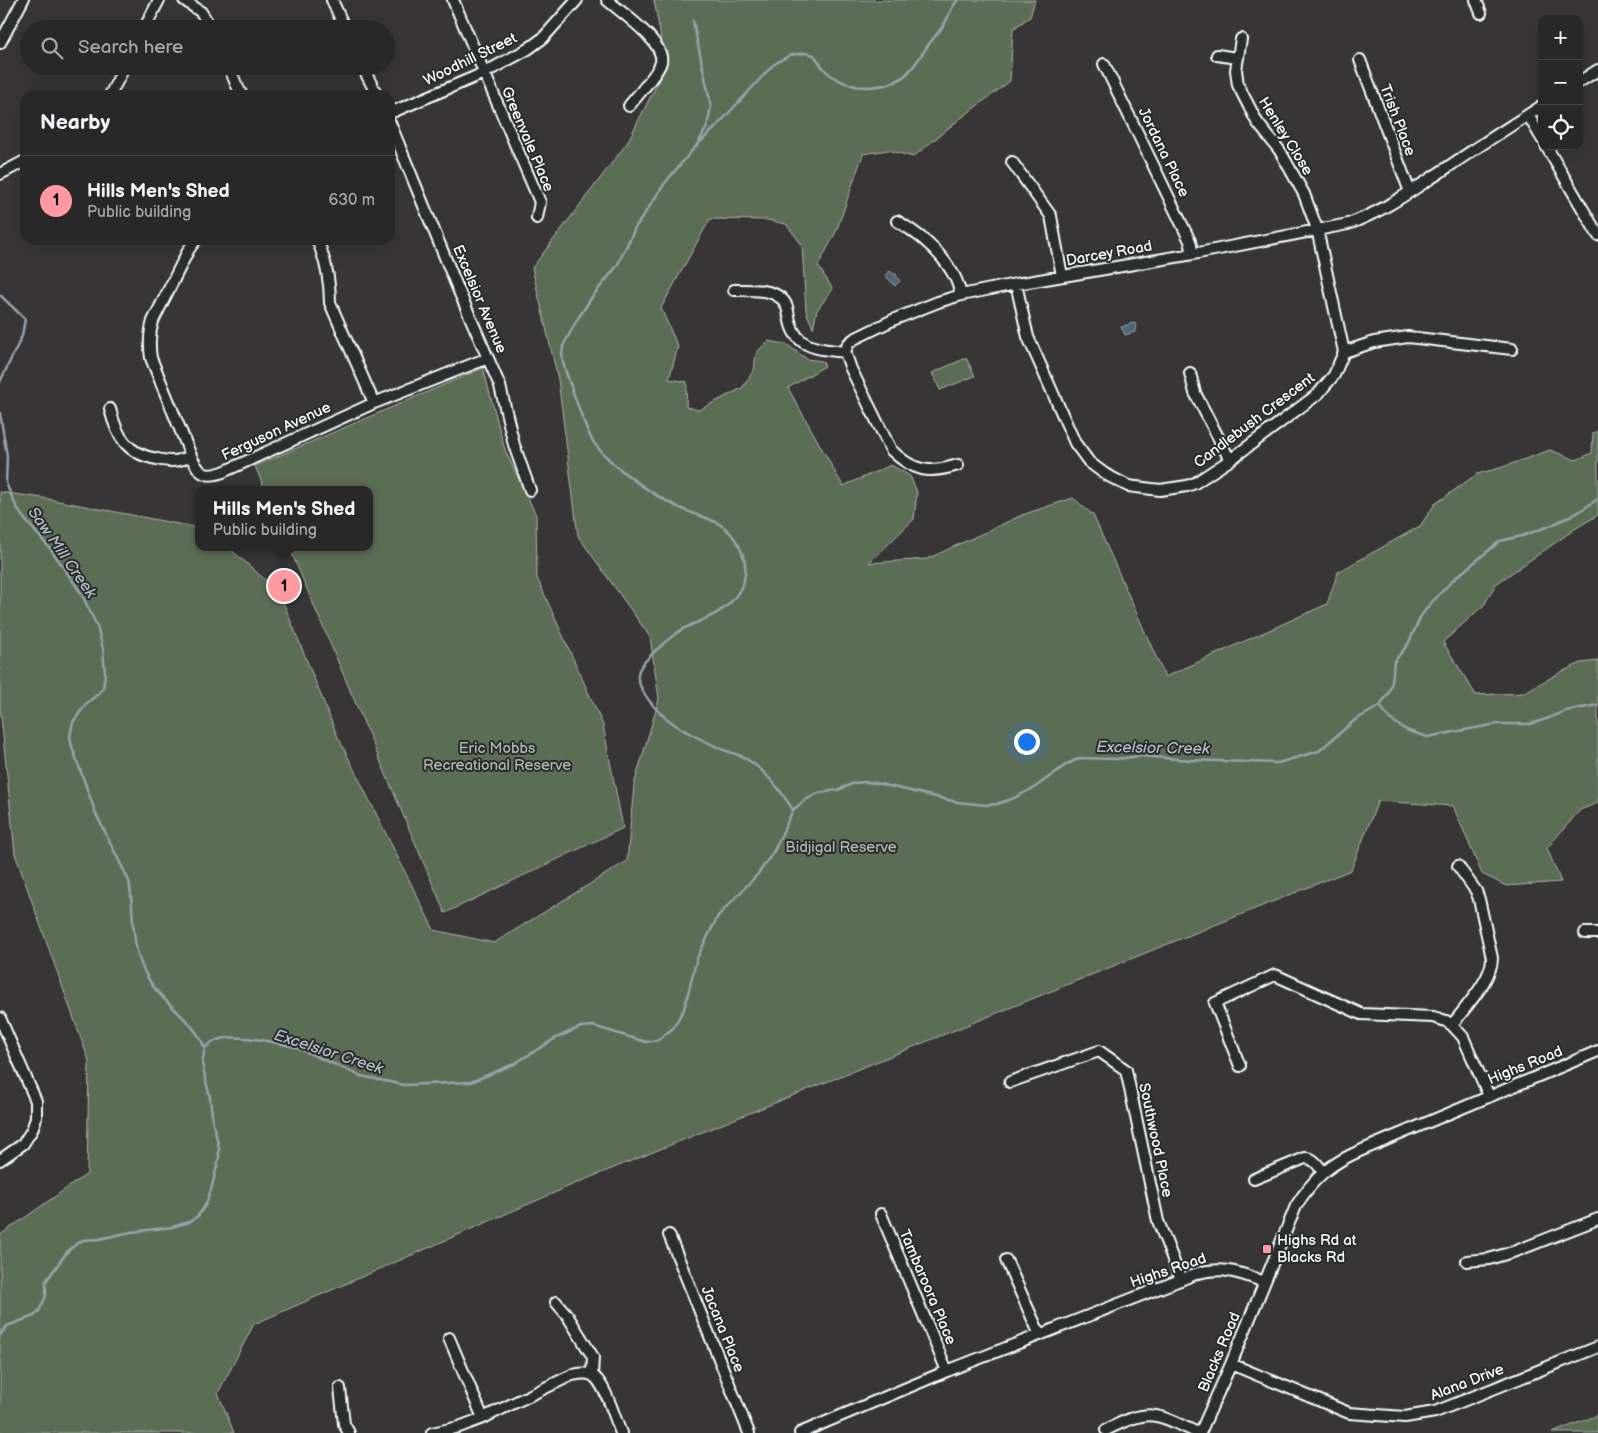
<!DOCTYPE html>
<html lang="en">
<head>
<meta charset="utf-8">
<style>
	:root { --surface:#292828; --page:#313030; --text:#f1f3f6; --muted:#a5a6a8; --line:#454445; --accent:#ff9aa2 }
	body { margin:0; font-family:"Balsamiq Sans",sans-serif; background:var(--page); color:var(--text) }
	.controls { position:absolute; right:15px; top:15px; display:grid; overflow:hidden; border-radius:10px; box-shadow:0 5px 20px #0002 }
	.controls button { width:45px; height:45px; display:grid; place-items:center; padding:0; border:0; border-bottom:1px solid var(--line); background:var(--surface); color:var(--text); font:25px sans-serif }
	.you { position:absolute; left:1026px; top:741px; width:18px; height:18px; margin:-12px; border:4px solid #fff; border-radius:50%; background:#1a73e8; box-shadow:0 0 0 8px #1a73e833 }
	.badge { display:grid; place-items:center; width:32px; height:32px; border-radius:50%; background:var(--accent); color:#111; font-size:16px; font-weight:700 }
	.pin { position:absolute; translate:-50% -50%; border:2px solid #fff; box-shadow:0 1px 5px #0006 }
	.popup { position:absolute; left:195px; top:486px; width:178px; height:65px; box-sizing:border-box; display:grid; place-content:center; border-radius:10px; background:var(--surface); filter:drop-shadow(0 1px 4px #0005); font-size:16px; white-space:nowrap; color:var(--muted) }
	.popup b { font-size:19px; color:var(--text) }
	.popup::after { content:''; position:absolute; left:50%; top:100%; margin-left:-10px; border:10px solid transparent; border-top-color:var(--surface) }
	.list { margin:0; padding:0; list-style:none }
	h2 { display:flex; justify-content:space-between; align-items:center; height:65px; margin:0; padding:0 20px; font-size:21px }
	h2 small { font-size:16px; font-weight:400; color:var(--muted) }
	.list li { display:grid; grid-template-columns:32px 1fr auto; gap:15px; align-items:center; box-sizing:border-box; height:90px; padding:0 20px; border-top:1px solid var(--line) }
	.list b { display:block; font-size:19px; white-space:nowrap }
	.list p { margin:0; font-size:16px; white-space:nowrap; color:var(--muted) }
	.list em { font-size:16px; font-style:normal; color:var(--muted) }
	.icon { flex:none; width:28px; height:28px; fill:none; stroke:currentColor; stroke-width:2; stroke-linecap:round; stroke-linejoin:round }
	.map { position:relative; flex:none; width:1598px; height:1433px; overflow:hidden }
	.search { position:absolute; background:var(--surface); box-shadow:0 5px 20px #0002; left:20px; top:20px; width:375px; height:55px; display:flex; align-items:center; gap:12px; box-sizing:border-box; padding:0 18px; border-radius:28px; color:var(--muted); font-size:19px }
	.panel { position:absolute; background:var(--surface); box-shadow:0 5px 20px #0002; left:20px; top:90px; width:375px; height:155px; border-radius:15px }
	.map>svg:first-child { display:block }
	.green { fill:#5b6d56; stroke:#adb6aa }
	.water { fill:#516574; stroke:#97a3ac }
	.lines { fill:none; stroke-linecap:round; stroke-linejoin:round }
	.stream { stroke:#97a3ac; stroke-width:2.5 }
	.minor-casing { stroke:#fff; stroke-width:14 }
	.minor { stroke:#2a2d2e; stroke-width:10 }
	.poi-dot { fill:#ff9aa2; stroke:#2a2d2e; stroke-width:2 }
	.labels { text-anchor:middle; stroke-width:4; stroke-linejoin:round; paint-order:stroke }
	.street-label { font-size:15px; fill:#fff; stroke:#2a2d2e }
	.park-label { font-size:15px; fill:#adb6aa; stroke:#2a2d2e }
	.poi-label { font-size:15px; fill:#fff; stroke:#2a2d2e; text-anchor:start }
	.water-label { font-size:16px; font-style:italic; fill:#b1bac0; stroke:#2a2d2e }
</style>
</head>
<body>
<div class="map">
<svg width="1598" height="1433" viewBox="0 0 1598 1433">
	<rect width="100%" height="100%" fill="#373535"/>
	<filter id="ink" filterUnits="userSpaceOnUse"><feTurbulence type="fractalNoise" baseFrequency=".02" numOctaves="2"/><feDisplacementMap in="SourceGraphic" scale="10" xChannelSelector="R" yChannelSelector="G"/><feConvolveMatrix kernelMatrix="1 2 1 2 8 2 1 2 1" color-interpolation-filters="sRGB"/></filter>
	<g filter="url(#ink)">
		<!-- green -->
		<path class="green" d="M 654,0 L 1035,0 L 1030,17 L 1013,29 L 1010,81 L 956,122 L 913,157 L 888,150 L 863,154 L 836,232 L 818,266 L 833,289 L 817,310 L 813,328 L 806,311 L 802,245 L 786,224 L 767,220 L 710,219 L 661,308 L 678,347 L 669,379 L 687,382 L 686,407 L 699,410 L 742,388 L 754,370 L 756,353 L 768,341 L 786,344 L 807,359 L 822,361 L 825,366 L 788,388 L 843,486 L 891,465 L 910,476 L 917,492 L 914,519 L 869,563 L 927,559 L 1022,515 L 1073,498 L 1093,515 L 1165,677 L 1327,604 L 1338,572 L 1420,526 L 1435,504 L 1477,474 L 1500,468 L 1550,450 L 1576,460 L 1592,453 L 1593,433 L 1598,431 L 1598,515 L 1575,529 L 1496,584 L 1484,605 L 1443,642 L 1476,695 L 1523,693 L 1561,672 L 1581,663 L 1598,661 L 1598,803 L 1580,810 L 1547,848 L 1561,882 L 1506,886 L 1482,874 L 1453,806 L 1378,801 L 1351,870 L 579,1182 L 254,1324 L 218,1393 L 234,1433 L 0,1433 L 0,1235 L 87,1174 L 89,1061 L 15,854 L 0,706 L 0,492 L 43,498 L 199,528 L 199,547 L 228,547 L 279,592 L 337,735 L 434,930 L 494,943 L 627,861 L 634,785 L 659,699 L 650,637 L 578,536 L 558,379 L 532,268 L 627,143 L 666,66 Z
			M 966,358 L 975,376 L 940,390 L 932,373 Z
			M 483,368 L 505,450 L 536,515 L 537,578 L 603,725 L 623,828 L 445,913 L 289,547 L 369,547 L 369,490 L 265,490 L 255,466 Z
			M 1598,1415 L 1598,1433 L 1552,1433 Z"/>
		<!-- water -->
		<path class="water" d="M 890,271 L 894,274 L 896,274 L 897,277 L 900,281 L 895,286 L 885,275 Z
			M 1133,323 L 1136,324 L 1135,332 L 1125,335 L 1121,327 Z"/>
		<g class="lines">
			<!-- stream -->
			<path class="stream" d="M 693,21 L 711,106 L 707,127 L 698,143
				M 0,295 L 25,319 L 22,336 L 0,382
				M 0,413 L 7,456 L 6,483 L 14,502 L 22,516 L 52,551 L 81,593 L 97,626 L 103,649 L 105,674 L 103,688 L 99,693 L 86,704 L 73,722 L 70,736 L 72,747 L 96,814 L 129,881 C 136,920 128,951 153,986 C 170,1009 193,1020 205,1048
				M 1380,706 L 1389,692 L 1392,682 L 1394,662 L 1408,644 L 1421,616 L 1430,604 L 1453,580 L 1500,541 L 1522,536 L 1552,525 L 1577,513 L 1598,499
				M 793,810 C 781,791 768,773 748,760 C 741,755 732,753 724,750 C 695,737 659,721 643,691 C 640,686 637,680 638,674 C 639,665 648,659 653,653 C 662,645 672,635 683,629 C 690,625 699,622 707,618 C 736,605 756,578 739,546 C 724,517 703,520 678,507 C 651,494 612,467 594,443 C 589,436 586,427 583,419 C 576,402 570,384 564,366 L 562,355 L 563,346 L 577,320 L 592,297 L 617,266 L 635,228 L 665,183 L 680,165 L 696,146 L 715,128 L 773,65 L 790,55 L 805,53 L 814,55 C 818,60 821,66 825,70 C 834,80 854,88 867,87 C 904,86 909,73 929,44 C 934,37 940,31 945,23 C 949,16 952,5 958,0
				M 0,1335 L 7,1326 L 34,1316 L 39,1311 L 46,1296 L 46,1281 L 67,1252 L 75,1245 L 83,1240 L 99,1239 L 131,1232 L 172,1227 L 189,1222 L 198,1216 L 206,1204 L 211,1190 L 219,1158 L 219,1147 L 213,1124 L 210,1098 L 202,1064 L 205,1048 C 208,1046 211,1042 215,1041 C 233,1032 275,1042 295,1047 L 361,1076 L 404,1085 L 471,1082 L 514,1064 L 556,1038 L 581,1027 L 593,1026 L 646,1042 L 658,1040 L 673,1028 L 684,1009 L 697,958 L 718,916 L 758,874 L 774,851 L 793,810 L 805,800 L 819,793 L 838,790 L 854,783 L 864,782 L 876,783 L 957,802 L 986,805 L 997,804 L 1012,799 L 1034,788 L 1067,764 L 1080,758 L 1116,759 L 1141,756 L 1190,760 L 1278,763 L 1319,751 L 1355,720 L 1380,706 L 1390,719 L 1406,730 L 1427,737 L 1497,724 L 1531,724 L 1549,718 L 1565,711 L 1598,705"/>
			<defs>
				<path id="minor" d="M 184,0 L 201,12 L 212,29
					M 332,0 L 345,29
					M 453,0 L 540,202 L 537,218
					M 607,0 C 621,12 665,42 661,62 C 659,72 636,97 629,106
					M 1476,0 L 1481,13
					M 144,29 L 159,0
					M 0,43 L 23,0
					M 1217,55 L 1237,58
					M 1360,60 L 1410,192
					M 1104,64 L 1190,241 L 1193,254
					M 229,66 L 236,84 L 242,95
					M 362,66 L 377,95
					M 1579,82 L 1598,70
					M 110,95 L 125,66
					M 390,113 L 484,73 L 528,49 L 543,38 L 577,0
					M 1528,115 L 1542,139
					M 390,123 L 458,289 L 500,386 L 514,445 L 530,490
					M 1546,146 L 1598,235
					M 1012,162 L 1051,216 L 1062,276
					M 0,174 L 25,161
					M 897,221 C 919,234 939,250 952,272 C 957,279 959,287 961,295
					M 196,240 L 189,249 L 153,321 C 149,334 149,345 151,358 L 191,456 C 199,473 204,479 223,472 L 374,403 L 488,358
					M 317,240 C 326,260 330,281 330,303 L 374,403
					M 1016,284 L 1028,337 L 1075,443 L 1089,462 L 1105,474 L 1128,486 L 1160,490 L 1187,486 L 1195,483 L 1230,460 L 1318,394 L 1334,375 L 1344,352 L 1317,229 L 1304,194 L 1280,151 L 1257,122 L 1238,85 L 1236,70 L 1241,39
					M 734,290 C 752,290 784,287 788,311 C 790,323 792,334 803,342 C 815,350 831,350 845,352
					M 1344,352 L 1374,342 L 1408,337 L 1512,349
					M 1190,373 L 1195,393 L 1230,460
					M 110,409 C 117,437 127,454 157,459 C 171,462 178,462 191,456
					M 958,465 C 929,474 914,472 891,450 L 851,369 L 845,352 L 848,344 L 854,339 L 895,319 L 938,302 L 961,295 L 1016,284 L 1193,254 L 1348,224 C 1383,212 1414,189 1445,169 C 1477,147 1509,127 1542,106
					M 1585,933 L 1598,933
					M 0,1018 L 36,1101 L 36,1118 L 32,1130 L 23,1144 L 0,1160
					M 1452,1025 C 1465,1007 1492,980 1492,958 L 1479,899 L 1476,891 L 1458,866
					M 1240,1066 L 1215,1003 L 1275,975 L 1361,1014 L 1433,1017 L 1446,1021 L 1452,1025 L 1463,1037 L 1489,1096
					M 1010,1082 L 1099,1051 L 1126,1070 L 1158,1221 L 1181,1280
					M 1254,1179 L 1305,1158 C 1314,1158 1318,1165 1323,1172
					M 881,1214 L 947,1371
					M 669,1235 L 749,1433
					M 1006,1260 L 1040,1335
					M 1467,1261 L 1489,1259 L 1516,1251 L 1598,1219
					M 556,1302 L 567,1315 L 593,1357 L 592,1375
					M 449,1338 L 483,1418
					M 1231,1364 L 1349,1413 L 1405,1417 L 1435,1412 L 1598,1347
					M 340,1388 L 344,1424 L 349,1433
					M 1106,1430 C 1151,1407 1154,1413 1198,1433
					M 432,1433 L 459,1427 L 483,1418 L 572,1375 C 578,1374 586,1372 592,1375 C 605,1382 615,1419 621,1433
					M 800,1433 L 947,1371 L 1198,1273 C 1221,1266 1242,1273 1264,1282
					M 1200,1433 L 1231,1364 L 1296,1206 C 1314,1177 1331,1163 1362,1150 L 1598,1051"/>
			</defs>
			<!-- minor casing -->
			<use href="#minor" class="minor-casing"/>
			<!-- minor -->
			<use href="#minor" class="minor"/>
		</g>
	</g>
	<!-- markers -->
	<rect class="poi-dot" x="1262" y="1244" width="10" height="10" rx="2.5"/>
	<g class="labels">
		<!-- street labels -->
		<g class="street-label">
			<text transform="translate(470 59) rotate(-26)" y="5">Woodhill Street</text>
			<text transform="translate(1398 120) rotate(69)" y="5">Trish Place</text>
			<text transform="translate(1286 136) rotate(58)" y="5">Henley Close</text>
			<text transform="translate(528 139) rotate(67)" y="5">Greenvale Place</text>
			<text transform="translate(1164 152) rotate(64)" y="5">Jordana Place</text>
			<text transform="translate(1109 253) rotate(-10)" y="5">Darcey Road</text>
			<text transform="translate(480 299) rotate(67)" y="5">Excelsior Avenue</text>
			<text transform="translate(1254 420) rotate(-37)" y="5">Candlebush Crescent</text>
			<text transform="translate(276 431) rotate(-25)" y="5">Ferguson Avenue</text>
			<text transform="translate(1525 1065) rotate(-22)" y="5">Highs Road</text>
			<text transform="translate(1156 1140) rotate(78)" y="5">Southwood Place</text>
			<text transform="translate(1168 1270) rotate(-19)" y="5">Highs Road</text>
			<text transform="translate(928 1287) rotate(67)" y="5">Tambaroora Place</text>
			<text transform="translate(723 1329) rotate(68)" y="5">Jacana Place</text>
			<text transform="translate(1219 1352) rotate(-67)" y="5">Blacks Road</text>
			<text transform="translate(1467 1382) rotate(-21)" y="5">Alana Drive</text>
		</g>
		<!-- park labels -->
		<g class="park-label">
			<text x="497" y="753">Eric Mobbs<tspan x="497" dy="17">Recreational Reserve</tspan></text>
			<text x="841" y="852">Bidjigal Reserve</text>
		</g>
		<!-- poi labels -->
		<g class="poi-label">
			<text x="1277" y="1245">Highs Rd at<tspan x="1277" dy="17">Blacks Rd</tspan></text>
		</g>
		<!-- water labels -->
		<g class="water-label">
			<text transform="translate(63 552) rotate(55)" y="6">Saw Mill Creek</text>
			<text transform="translate(1153 747) rotate(1)" y="6">Excelsior Creek</text>
			<text transform="translate(329 1051) rotate(18)" y="6">Excelsior Creek</text>
		</g>
	</g>
</svg>
<div class="controls">
<button>+</button>
<button>−</button>
<button><svg class="icon" aria-label="locate" viewBox="0 0 24 24"><circle cx="12" cy="12" r="6"/><path d="M12 2v4M12 18v4M2 12h4M18 12h4"/></svg></button>
</div>
<div class="you"></div>
<div class="pin badge" style="left:284px;top:586px">1</div>
<div class="popup"><b>Hills Men's Shed</b>Public building</div>
<div class="search"><svg class="icon" aria-label="search" viewBox="0 0 24 24"><circle cx="10" cy="10" r="6"/><path d="M15 15l6 6"/></svg>Search here</div>
<section class="panel">
<h2>Nearby<small></small></h2>
<ul class="list">
<li><span class="badge">1</span><div><b>Hills Men's Shed</b><p>Public building</p></div><em>630 m</em></li>
</ul>
</section>
</div>
</body>
</html>
